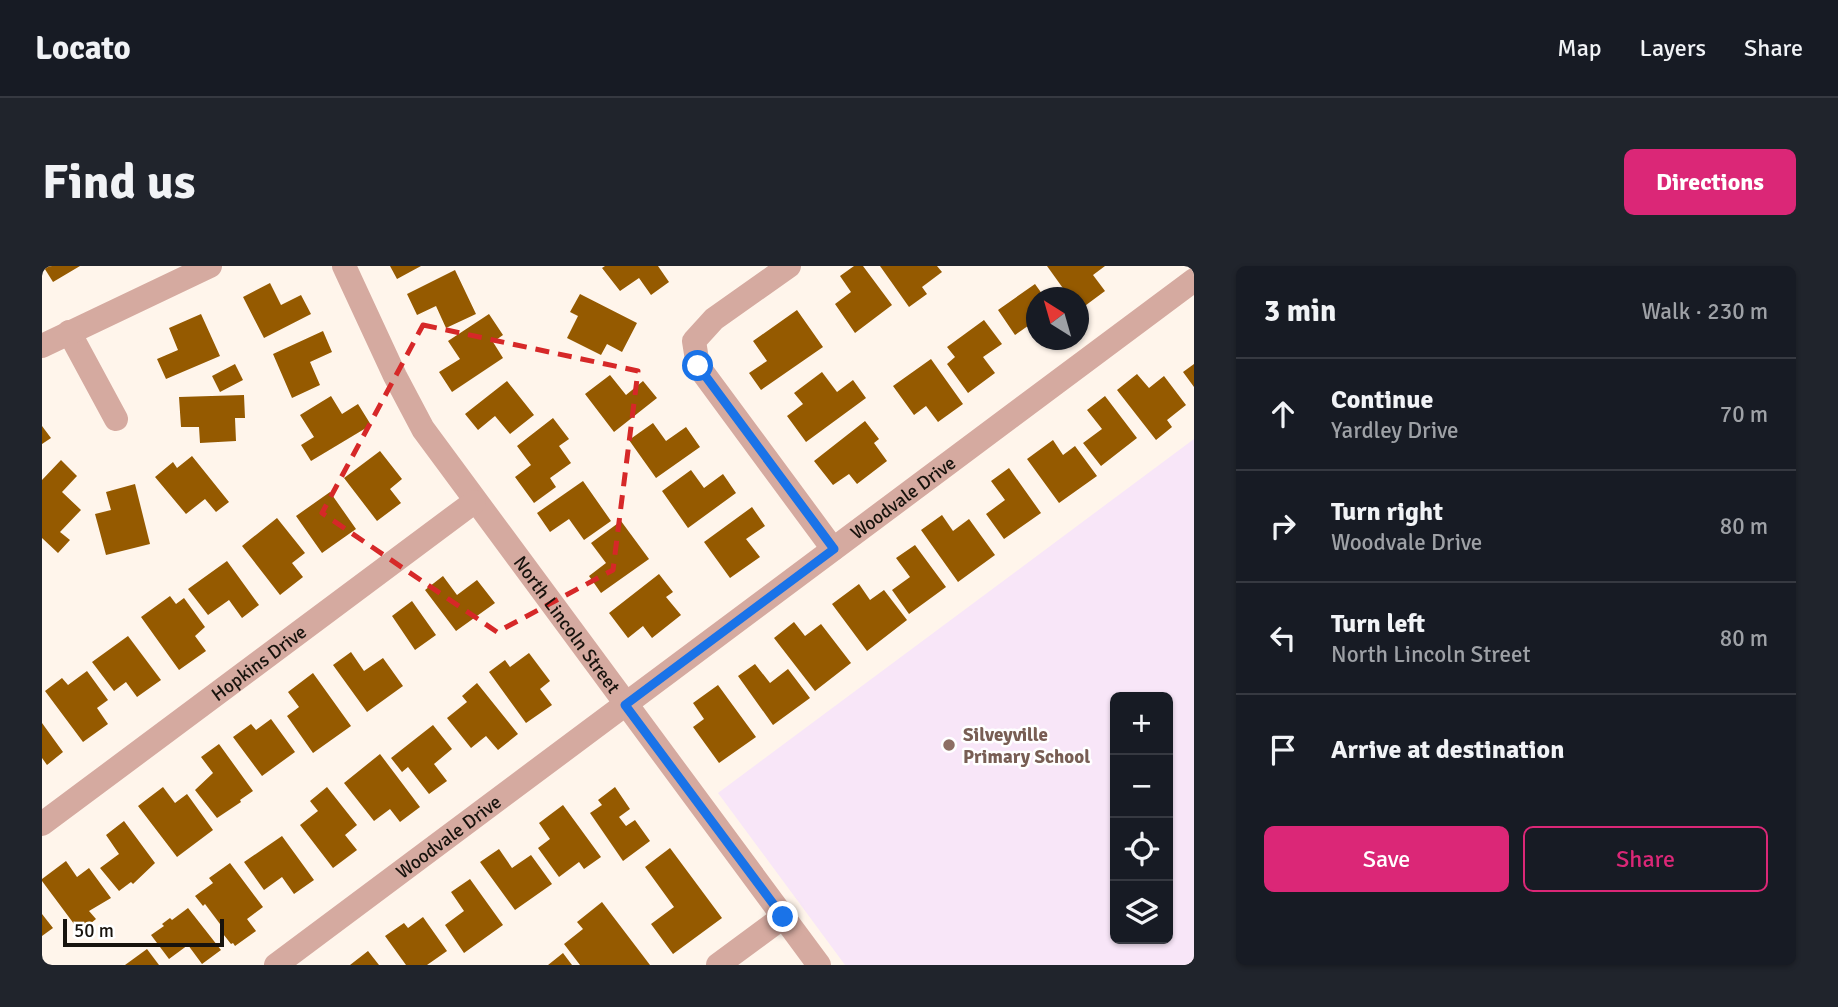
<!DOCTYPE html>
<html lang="en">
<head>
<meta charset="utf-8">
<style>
	:root { --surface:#171b24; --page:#20242c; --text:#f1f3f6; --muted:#9ea1a6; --line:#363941; --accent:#db2777 }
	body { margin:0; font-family:Signika,sans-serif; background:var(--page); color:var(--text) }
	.controls { position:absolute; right:21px; bottom:21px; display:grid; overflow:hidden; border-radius:10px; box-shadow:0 2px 5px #0004 }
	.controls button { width:63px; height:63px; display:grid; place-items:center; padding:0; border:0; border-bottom:2px solid var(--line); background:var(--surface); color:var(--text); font:35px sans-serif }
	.compass { position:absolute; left:984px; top:21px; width:63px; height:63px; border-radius:50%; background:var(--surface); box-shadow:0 2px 5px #0004; rotate:323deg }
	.scale { position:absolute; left:21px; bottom:18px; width:161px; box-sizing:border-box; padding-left:7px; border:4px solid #18130d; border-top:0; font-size:19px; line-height:24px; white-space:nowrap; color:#18130d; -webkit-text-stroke:5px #fff; paint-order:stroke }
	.stop { position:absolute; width:21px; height:21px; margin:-16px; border:5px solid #1a73e8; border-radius:50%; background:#fff }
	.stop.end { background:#1a73e8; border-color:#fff; box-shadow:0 2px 7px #0008 }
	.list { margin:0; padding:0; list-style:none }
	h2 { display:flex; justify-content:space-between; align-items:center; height:91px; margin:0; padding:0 28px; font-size:30px }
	h2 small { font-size:23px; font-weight:400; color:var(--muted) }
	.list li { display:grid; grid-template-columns:46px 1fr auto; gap:21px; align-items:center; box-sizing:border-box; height:112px; padding:0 28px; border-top:2px solid var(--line) }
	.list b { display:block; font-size:26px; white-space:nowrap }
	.list p { margin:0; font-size:23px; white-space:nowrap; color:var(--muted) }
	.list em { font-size:23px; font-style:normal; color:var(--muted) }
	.actions { display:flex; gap:14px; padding:21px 28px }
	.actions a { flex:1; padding:16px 0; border:2px solid var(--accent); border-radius:10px; text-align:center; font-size:24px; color:var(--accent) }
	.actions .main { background:var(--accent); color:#fff }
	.icon { flex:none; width:38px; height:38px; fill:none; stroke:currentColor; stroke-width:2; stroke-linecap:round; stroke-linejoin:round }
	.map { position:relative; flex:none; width:1152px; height:699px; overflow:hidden; border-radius:10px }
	header { display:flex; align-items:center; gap:42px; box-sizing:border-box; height:98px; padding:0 35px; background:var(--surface); border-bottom:2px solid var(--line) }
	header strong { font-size:33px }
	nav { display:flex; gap:38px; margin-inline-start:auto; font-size:24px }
	.intro { display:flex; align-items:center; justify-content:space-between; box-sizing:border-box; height:168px; padding:0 42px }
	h1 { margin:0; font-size:49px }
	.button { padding:18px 32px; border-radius:10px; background:var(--accent); color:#fff; font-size:24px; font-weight:700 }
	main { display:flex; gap:42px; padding:0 42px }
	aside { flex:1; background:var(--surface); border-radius:10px; box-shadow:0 2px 5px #0004 }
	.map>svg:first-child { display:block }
	.education { fill:#f8e6f8; fill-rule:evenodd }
	.building { fill:#955a00 }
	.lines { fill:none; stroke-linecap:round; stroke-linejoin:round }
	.minor { stroke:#d5aaa0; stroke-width:24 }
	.route { stroke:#1a73e8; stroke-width:9 }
	.marked { fill:none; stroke:#d62828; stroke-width:5; stroke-dasharray:14 9; stroke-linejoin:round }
	.education-dot { fill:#8d6e63; stroke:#fff; stroke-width:2.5 }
	.labels { text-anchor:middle; stroke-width:5; stroke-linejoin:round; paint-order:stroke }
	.street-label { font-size:19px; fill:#18130d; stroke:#fff }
	.education-label { font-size:19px; font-weight:bold; fill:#785e54; stroke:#fff; text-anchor:start }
</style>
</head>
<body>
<header>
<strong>Locato</strong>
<nav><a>Map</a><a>Layers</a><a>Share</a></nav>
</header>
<div class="intro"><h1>Find us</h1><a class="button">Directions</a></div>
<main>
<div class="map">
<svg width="1152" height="699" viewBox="0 0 1152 699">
	<rect width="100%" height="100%" fill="#fff5eb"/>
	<!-- education -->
	<path class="education" d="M 1152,173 L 1152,699 L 803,699 L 676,527 ZM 1073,431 L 1126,431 L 1126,673 L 1073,673 Z"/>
	<!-- building -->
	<path class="building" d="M 1,0 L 38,0 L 11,16 Z
		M 348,0 L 379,0 L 355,13 Z
		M 563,0 L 616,0 L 627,16 L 609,29 L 597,12 L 578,25 L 560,2 Z
		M 812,0 L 821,0 L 850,39 L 813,67 L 793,38 L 809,26 L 798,10 Z
		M 838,0 L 895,0 L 900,6 L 880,21 L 885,28 L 867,41 Z
		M 1005,0 L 1063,0 L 1051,9 L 1063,25 L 1036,45 L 1036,32 L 1028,32 Z
		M 413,4 L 434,48 L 404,62 L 394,40 L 375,49 L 365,28 Z
		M 228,17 L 239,39 L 259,29 L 269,48 L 222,72 L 201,31 Z
		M 993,18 L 1003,32 L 994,32 L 994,57 L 993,55 L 973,69 L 956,44 Z
		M 538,28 L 595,57 L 580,86 L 565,78 L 559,89 L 525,72 L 536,50 L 528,46 Z
		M 755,44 L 781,81 L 719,124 L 707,107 L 725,95 L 711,75 Z
		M 159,48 L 178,90 L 124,113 L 115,93 L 136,84 L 127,62 Z
		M 447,48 L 461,69 L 451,76 L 461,92 L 410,126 L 397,106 L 418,93 L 406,75 Z
		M 942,54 L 960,78 L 941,91 L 953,107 L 926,127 L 905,98 L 913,91 L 905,81 Z
		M 281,65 L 290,86 L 268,96 L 278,119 L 250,132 L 231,88 Z
		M 889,93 L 921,138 L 896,156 L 884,140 L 872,149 L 851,120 Z
		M 193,98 L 201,114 L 178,126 L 170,110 Z
		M 1152,98 L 1152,121 L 1141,106 Z
		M 780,106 L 795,126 L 811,114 L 824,132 L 764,176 L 745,150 L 761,138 L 752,127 Z
		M 1095,108 L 1107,122 L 1122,110 L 1144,139 L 1125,154 L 1130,161 L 1114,174 L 1075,124 Z
		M 568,109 L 584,129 L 601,115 L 615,132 L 572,166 L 543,128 Z
		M 465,115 L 492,149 L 468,168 L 453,150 L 436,164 L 423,148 Z
		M 202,129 L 203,152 L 193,152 L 194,175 L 158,177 L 157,161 L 139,161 L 137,131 Z
		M 289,130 L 300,148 L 316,138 L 329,159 L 269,195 L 259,179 L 272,171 L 258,149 Z
		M 1063,130 L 1095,172 L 1059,200 L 1041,177 L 1060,163 L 1045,144 Z
		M 511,152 L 527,173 L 517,180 L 529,197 L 508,212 L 514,221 L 492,237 L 473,211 L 489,199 L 475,180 Z
		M 823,155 L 837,173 L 832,177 L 845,195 L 815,218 L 807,208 L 791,219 L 772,195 Z
		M 611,157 L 624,175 L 644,161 L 658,181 L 614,212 L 587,174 Z
		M 0,160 L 9,172 L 0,178 Z
		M 1011,174 L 1021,189 L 1033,180 L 1055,210 L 1017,237 L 985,193 Z
		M 338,185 L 360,213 L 348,223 L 359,237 L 335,255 L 302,212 Z
		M 150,190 L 187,236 L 174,246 L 163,233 L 144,248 L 113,211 L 131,196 L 135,202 Z
		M 19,194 L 35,210 L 20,226 L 39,244 L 18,266 L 28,274 L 16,287 L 0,272 L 0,214 Z
		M 967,202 L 999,247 L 962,273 L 944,248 L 963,234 L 949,215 Z
		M 649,204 L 662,222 L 681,208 L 694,227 L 646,262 L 620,225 Z
		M 541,215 L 569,255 L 542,274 L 527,253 L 508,266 L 495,247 Z
		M 93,218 L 108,278 L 64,289 L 53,248 L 69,244 L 64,226 Z
		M 288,226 L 314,263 L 280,287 L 254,250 Z
		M 710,241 L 723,260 L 704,273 L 718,291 L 688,312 L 662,276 Z
		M 900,249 L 911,265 L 927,253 L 953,289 L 916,316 L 879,264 Z
		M 235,252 L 263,287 L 250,297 L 261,311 L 238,329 L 200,280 Z
		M 579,255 L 607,293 L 559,327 L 547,310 L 564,297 L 549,277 Z
		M 873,279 L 904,321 L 867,348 L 850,324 L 868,311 L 854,292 Z
		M 185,295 L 217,339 L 200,352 L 187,334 L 166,349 L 146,323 Z
		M 617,308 L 631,326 L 624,331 L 639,349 L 610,372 L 601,360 L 586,372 L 567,347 Z
		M 401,310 L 415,329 L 435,314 L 453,337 L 414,365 L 383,324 Z
		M 817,318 L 828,334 L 842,324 L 865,354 L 825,385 L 790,338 Z
		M 128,330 L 134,338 L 142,332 L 163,361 L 153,370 L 164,385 L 137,404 L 99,351 Z
		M 370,335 L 394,369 L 373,384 L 350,350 Z
		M 752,356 L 763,370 L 779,358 L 809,397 L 773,425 L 732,372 Z
		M 86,370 L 119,414 L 95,431 L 84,416 L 72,425 L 50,396 Z
		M 309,386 L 322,405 L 341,392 L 361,420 L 325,446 L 291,399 Z
		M 487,387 L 508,415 L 498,423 L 510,439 L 484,457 L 447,406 L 463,394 L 468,401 Z
		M 713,398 L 728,417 L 746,403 L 768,432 L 731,459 L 696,410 Z
		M 45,405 L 66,434 L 55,442 L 66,458 L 41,476 L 3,425 L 20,412 L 26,419 Z
		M 271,407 L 309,460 L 271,487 L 245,450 L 257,441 L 246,426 Z
		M 435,417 L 476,468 L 456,484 L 444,470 L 429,482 L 405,452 L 425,436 L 420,430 Z
		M 676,419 L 714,471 L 677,497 L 651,461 L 662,453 L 651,437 Z
		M 229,453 L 253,486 L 220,510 L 191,471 L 209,458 L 214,464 Z
		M 0,457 L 21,486 L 5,499 L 0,492 Z
		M 391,459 L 410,483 L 392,498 L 405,515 L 387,528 L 366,501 L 360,506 L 349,492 Z
		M 177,478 L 211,525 L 198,534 L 199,536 L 175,552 L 153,524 L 171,507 L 159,491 Z
		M 338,488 L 378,541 L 358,556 L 348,543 L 332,555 L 302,517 Z
		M 121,521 L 133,537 L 145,528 L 171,564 L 135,591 L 96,540 Z
		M 285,521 L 315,559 L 303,569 L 315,584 L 291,602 L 258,559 L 276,545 L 268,535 Z
		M 573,521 L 588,543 L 577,551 L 584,560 L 593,554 L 608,575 L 581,595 L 548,547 L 560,539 L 556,534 Z
		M 521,539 L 559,591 L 542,603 L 537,596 L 517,611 L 496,582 L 508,573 L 497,557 Z
		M 82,555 L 113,597 L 91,618 L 89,616 L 77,625 L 58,602 L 77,588 L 64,569 Z
		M 240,570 L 272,614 L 252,628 L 240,611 L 222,624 L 202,596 Z
		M 628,582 L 680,652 L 631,688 L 609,658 L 632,641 L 603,601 Z
		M 457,583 L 470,602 L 489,589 L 510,618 L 473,644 L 438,596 Z
		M 24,595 L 35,611 L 47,602 L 69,632 L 47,645 L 54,653 L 38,666 L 0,615 L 0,613 Z
		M 188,597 L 221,641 L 205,653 L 214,665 L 193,680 L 191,677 L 189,678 L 178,664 L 181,662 L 163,638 L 161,640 L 153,630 L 171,617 L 167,612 Z
		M 428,613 L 461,659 L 422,687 L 403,659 L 422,645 L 409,626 Z
		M 560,636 L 608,699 L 538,699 L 522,678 L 541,663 L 535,656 Z
		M 146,642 L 179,684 L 160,698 L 146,679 L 127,693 L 109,669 L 122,660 L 120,658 L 128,652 L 130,654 Z
		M 0,648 L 11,662 L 0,670 Z
		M 381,651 L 405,685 L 385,699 L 364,699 L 343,670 L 362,657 L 366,662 Z
		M 105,683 L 117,699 L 83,699 Z
		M 326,685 L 337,699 L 308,699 Z
		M 521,687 L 530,699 L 506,699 Z"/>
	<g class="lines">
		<!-- minor -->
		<g class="minor">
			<path id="s1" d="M 302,0 L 353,110 L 381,163 L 777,699"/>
			<path d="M 747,0 L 672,53 L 652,75 L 656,100 L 791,283"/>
			<path d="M 27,66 L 74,153"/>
			<path d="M 0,80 L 168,0"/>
			<path id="s2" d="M 0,558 L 432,236"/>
			<path id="s3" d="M 234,699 L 1152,14"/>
			<path d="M 676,699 L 741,651"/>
		</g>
	</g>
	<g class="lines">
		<!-- route -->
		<path class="route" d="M 656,100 L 792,283 L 583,439 L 741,651"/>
	</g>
	<!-- marked area -->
	<path class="marked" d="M 381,59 L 596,105 L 571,304 L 455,366 L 280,247 Z"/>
	<!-- markers -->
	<circle class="education-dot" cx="907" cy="479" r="7"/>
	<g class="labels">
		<!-- street labels -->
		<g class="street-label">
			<text dy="7" stroke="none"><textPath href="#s3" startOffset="782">Woodvale Drive</textPath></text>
			<text dy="7" stroke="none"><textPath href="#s1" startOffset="424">North Lincoln Street</textPath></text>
			<text dy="7" stroke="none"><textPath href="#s2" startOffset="270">Hopkins Drive</textPath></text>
			<text dy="7" stroke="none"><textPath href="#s3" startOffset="215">Woodvale Drive</textPath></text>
		</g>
		<!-- education labels -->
		<g class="education-label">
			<text x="921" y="475">Silveyville<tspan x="921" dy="22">Primary School</tspan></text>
		</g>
	</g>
</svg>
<div class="controls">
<button>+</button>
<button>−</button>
<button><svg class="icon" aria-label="locate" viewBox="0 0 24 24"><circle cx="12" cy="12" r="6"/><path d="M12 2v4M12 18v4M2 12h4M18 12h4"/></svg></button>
<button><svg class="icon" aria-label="layers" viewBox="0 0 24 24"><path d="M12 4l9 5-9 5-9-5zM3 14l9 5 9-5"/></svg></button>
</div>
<svg class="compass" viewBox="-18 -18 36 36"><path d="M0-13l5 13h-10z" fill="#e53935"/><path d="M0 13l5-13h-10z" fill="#9ea1a6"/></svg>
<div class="scale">50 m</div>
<div class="stop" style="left:656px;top:100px"></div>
<div class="stop end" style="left:741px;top:651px"></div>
</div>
<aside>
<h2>3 min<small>Walk · 230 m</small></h2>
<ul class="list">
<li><svg class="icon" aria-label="ahead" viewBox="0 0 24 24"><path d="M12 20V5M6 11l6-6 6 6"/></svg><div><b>Continue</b><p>Yardley Drive</p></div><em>70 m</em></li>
<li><svg class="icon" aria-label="right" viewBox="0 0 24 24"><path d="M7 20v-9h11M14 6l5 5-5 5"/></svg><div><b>Turn right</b><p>Woodvale Drive</p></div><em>80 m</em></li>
<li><svg class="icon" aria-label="left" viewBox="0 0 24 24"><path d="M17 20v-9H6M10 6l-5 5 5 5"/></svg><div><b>Turn left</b><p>North Lincoln Street</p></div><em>80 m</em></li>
<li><svg class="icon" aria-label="arrive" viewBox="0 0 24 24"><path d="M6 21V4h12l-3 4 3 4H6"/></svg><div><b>Arrive at destination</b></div></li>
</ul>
<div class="actions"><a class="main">Save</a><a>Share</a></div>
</aside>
</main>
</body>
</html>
